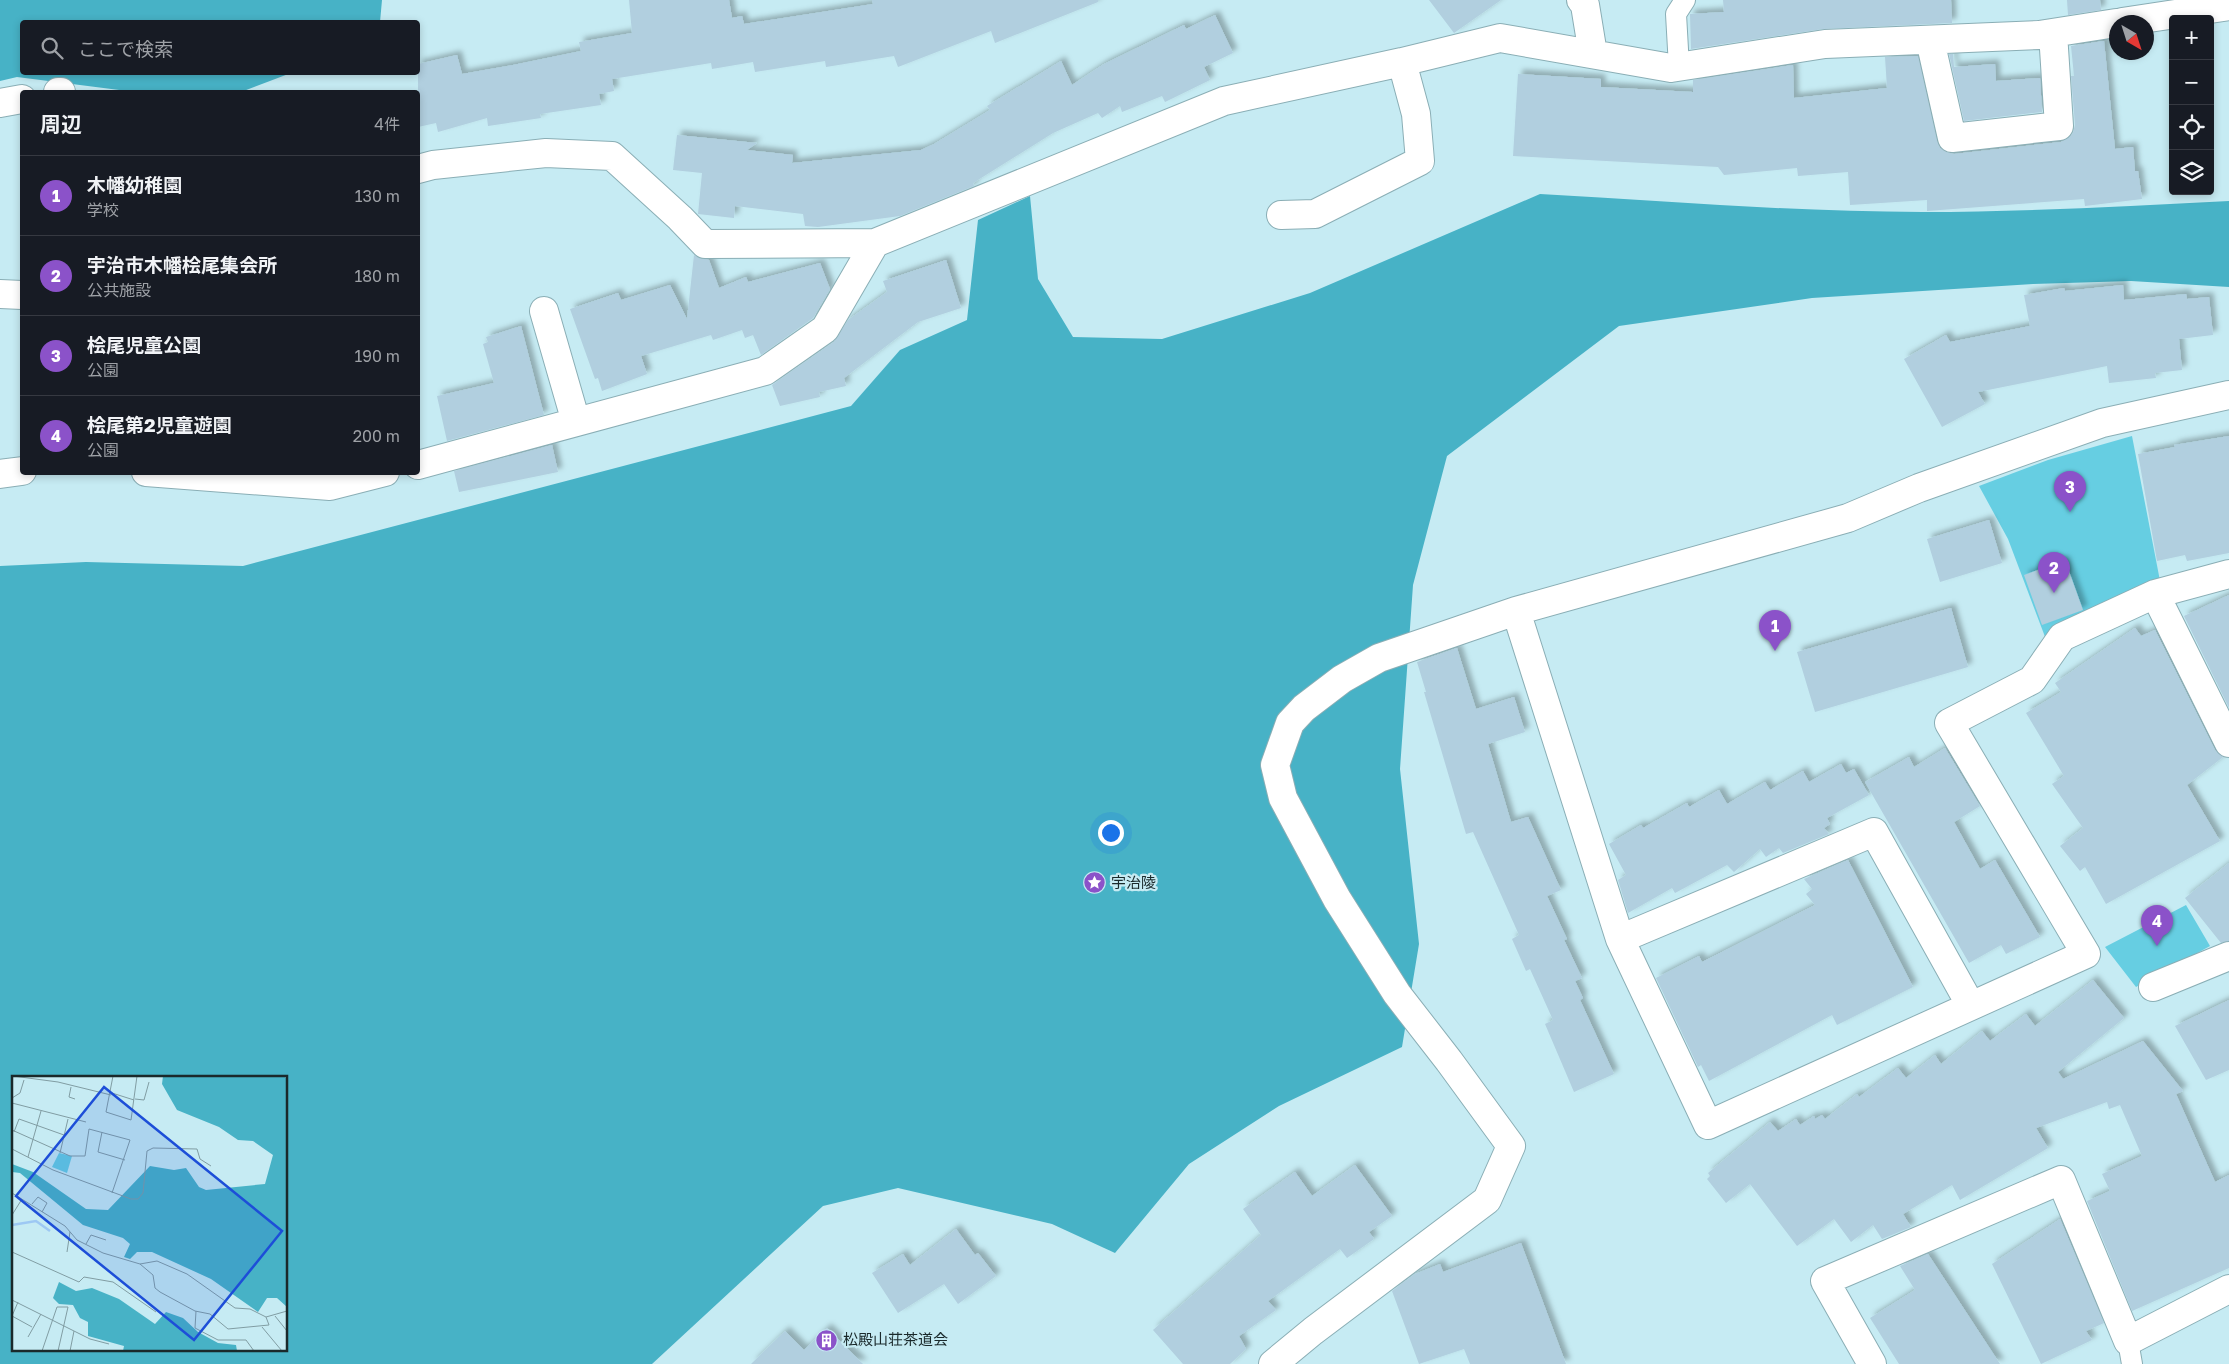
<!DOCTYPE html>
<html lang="ja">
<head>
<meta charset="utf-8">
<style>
	:root { --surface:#171b24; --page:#20242c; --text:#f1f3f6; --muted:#9ea1a6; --line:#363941; --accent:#8b52c9 }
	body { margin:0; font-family:"Golos Text","Noto Sans JP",sans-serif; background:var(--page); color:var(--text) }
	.controls { position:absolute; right:15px; top:15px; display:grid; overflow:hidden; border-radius:5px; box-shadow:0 2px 8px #0003 }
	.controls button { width:45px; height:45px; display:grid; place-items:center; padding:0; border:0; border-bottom:1px solid var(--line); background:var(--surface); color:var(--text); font:25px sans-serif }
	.compass { position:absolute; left:2109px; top:15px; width:45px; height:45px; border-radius:50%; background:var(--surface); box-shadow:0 2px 8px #0003; rotate:141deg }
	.you { position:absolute; left:1110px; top:832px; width:18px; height:18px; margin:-12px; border:4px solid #fff; border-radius:50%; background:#1a73e8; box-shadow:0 0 0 8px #1a73e833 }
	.badge { display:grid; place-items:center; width:32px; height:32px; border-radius:50%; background:var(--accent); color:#fff; font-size:16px; font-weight:700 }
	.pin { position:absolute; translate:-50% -41px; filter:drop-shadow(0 1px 2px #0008) }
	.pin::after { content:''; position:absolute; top:26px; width:18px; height:15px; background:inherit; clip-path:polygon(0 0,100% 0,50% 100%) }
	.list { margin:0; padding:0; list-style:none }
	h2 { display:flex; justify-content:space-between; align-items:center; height:65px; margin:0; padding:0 20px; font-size:21px }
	h2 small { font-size:16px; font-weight:400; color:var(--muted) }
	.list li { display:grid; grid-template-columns:32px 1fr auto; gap:15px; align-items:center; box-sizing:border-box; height:80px; padding:0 20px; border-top:1px solid var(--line) }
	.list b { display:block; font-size:19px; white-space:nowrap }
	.list p { margin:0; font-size:16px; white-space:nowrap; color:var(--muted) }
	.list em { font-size:16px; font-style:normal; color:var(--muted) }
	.icon { flex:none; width:28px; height:28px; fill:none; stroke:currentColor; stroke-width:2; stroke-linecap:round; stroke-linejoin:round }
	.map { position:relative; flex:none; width:2229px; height:1364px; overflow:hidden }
	.search { position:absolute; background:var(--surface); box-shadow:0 2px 8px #0003; left:20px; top:20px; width:400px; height:55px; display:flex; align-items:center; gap:12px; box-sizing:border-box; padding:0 18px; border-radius:5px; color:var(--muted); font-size:19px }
	.panel { position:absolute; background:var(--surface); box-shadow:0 2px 8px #0003; left:20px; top:90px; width:400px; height:385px; border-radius:5px }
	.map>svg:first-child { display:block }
	.green { fill:#66cee2 }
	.forest { fill:#47b2c6; fill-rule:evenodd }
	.building { fill:#b1cfdf; filter:url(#shadow) }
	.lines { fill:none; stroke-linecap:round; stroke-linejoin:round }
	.lane-casing { stroke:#8aaeb5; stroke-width:22 }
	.street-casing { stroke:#8aaeb5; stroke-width:30 }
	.lane { stroke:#fff; stroke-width:20 }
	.street { stroke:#fff; stroke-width:28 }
	.labels { text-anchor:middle; stroke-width:4.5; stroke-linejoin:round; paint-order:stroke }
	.poi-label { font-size:15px; fill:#1a292b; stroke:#c6ebf3; text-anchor:start }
	.inset-river { fill:none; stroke:#9dc8f3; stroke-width:2.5 }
	.inset-road { fill:none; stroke:#819da3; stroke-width:1 }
	.view { fill:#1d4ed8; fill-opacity:0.15; stroke:#1d4ed8; stroke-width:2.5 }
	.inset-edge { fill:none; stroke:#1a292b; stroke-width:2.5 }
</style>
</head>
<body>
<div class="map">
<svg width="2229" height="1364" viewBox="0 0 2229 1364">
	<defs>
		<filter id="shadow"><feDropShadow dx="4.5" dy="-4.5" stdDeviation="2.5" flood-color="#0004"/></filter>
	</defs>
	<rect width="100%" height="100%" fill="#c6ebf3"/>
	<!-- green -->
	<path class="green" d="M 2132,436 L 2161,586 L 2047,642 L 2008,539 L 1979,486 L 2048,460 Z
		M 2186,905 L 2210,946 L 2136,987 L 2105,947 Z"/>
	<!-- forest -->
	<path class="forest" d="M 0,0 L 382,0 L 380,22 L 22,22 L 22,72 L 291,73 L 241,92 L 135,92 L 17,77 L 0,81 Z
		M 1540,194 C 1667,201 1795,212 1922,212 C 2025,212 2127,206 2229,201 L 2229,287 L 2131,281 L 2033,284 L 1812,298 L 1619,326 L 1447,456 L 1413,585 L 1400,769 L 1419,944 L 1402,1047 L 1279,1106 L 1189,1164 L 1115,1253 L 1052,1224 L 898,1188 L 823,1206 L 652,1364 L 0,1364 L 0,566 L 86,562 L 243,566 L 851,406 L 900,350 L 967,320 L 978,220 L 1030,196 L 1038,279 L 1073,337 L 1162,339 L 1310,293 ZM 14,1078 L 286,1078 L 286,1350 L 14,1350 Z"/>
	<!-- building -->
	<path class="building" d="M 629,0 L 729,0 L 732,18 L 742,16 L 744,24 L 873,4 L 872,0 L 1098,0 L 1098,2 L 995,43 L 991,31 L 898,67 L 894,56 L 826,67 L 825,61 L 755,72 L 753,62 L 712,69 L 711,63 L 612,79 L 614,91 L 599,94 L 601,105 L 540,114 L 541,118 L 488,126 L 487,118 L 438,132 L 436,123 L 418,127 L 418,64 L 457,55 L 462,74 L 513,65 L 581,51 L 579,42 L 632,33 Z
		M 1429,0 L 1501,0 L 1454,33 Z
		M 1723,0 L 1951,0 L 1952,23 L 1823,29 L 1691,49 L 1690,14 L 1724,12 Z
		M 2067,0 L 2100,0 L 2101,10 L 2068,15 Z
		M 1215,15 L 1233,53 L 1204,67 L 1210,80 L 1165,102 L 1162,96 L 1122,112 L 1120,106 L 1102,118 L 1098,113 L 1053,133 L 973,183 L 974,186 L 900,216 L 818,227 L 805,226 L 803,214 L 735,206 L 734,218 L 698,214 L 702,173 L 673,170 L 677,135 L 757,143 L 747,150 L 793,155 L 792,163 L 921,150 L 934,144 L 990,110 L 987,106 L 1061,61 L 1072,85 L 1104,64 L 1184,25 L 1186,29 Z
		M 2104,41 L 2115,149 L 2133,147 L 2135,171 L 2138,171 L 2142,199 L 2085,206 L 2084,199 L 1927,211 L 1927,200 L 1850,205 L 1848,172 L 1798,176 L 1797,168 L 1724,175 L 1718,167 L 1513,156 L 1518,74 L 1601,79 L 1601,87 L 1693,92 L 1693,80 L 1793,65 L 1794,98 L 1887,88 L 1885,57 L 1918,56 L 1937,141 L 1940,148 L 1946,152 L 1954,154 L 2061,142 L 2068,138 L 2073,133 L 2075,125 L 2071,76 L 2074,76 L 2071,46 Z
		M 1949,54 L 1953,54 L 1954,67 L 1995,64 L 1996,81 L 2040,78 L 2042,112 L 1964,121 Z
		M 694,255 L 699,258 L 709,260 L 719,288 L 746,277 L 748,282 L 820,263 L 830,289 L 813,318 L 761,355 L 753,335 L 745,338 L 742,330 L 713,340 L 711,335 L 641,356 L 647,374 L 602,391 L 598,378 L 595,379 L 570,309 L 618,293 L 621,300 L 670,285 L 687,319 Z
		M 946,260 L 961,308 L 918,322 L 844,378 L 846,386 L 819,392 L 820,397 L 780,406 L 772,385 L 834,342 L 848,320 L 887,292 L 883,281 Z
		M 2123,285 L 2124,300 L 2186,294 L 2187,299 L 2209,297 L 2213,335 L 2179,339 L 2182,370 L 2155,373 L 2156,378 L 2109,383 L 2107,366 L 1978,392 L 1985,404 L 1942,427 L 1904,359 L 1946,335 L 1950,342 L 2030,326 L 2024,295 L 2064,288 L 2065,291 Z
		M 521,326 L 544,415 L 447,441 L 437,396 L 494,383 L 483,344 L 488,342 L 486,337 Z
		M 2229,436 L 2229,553 L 2187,561 L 2185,555 L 2157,561 L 2138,454 L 2175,447 L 2174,445 Z
		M 552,445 L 558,472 L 459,492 L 454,471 Z
		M 1989,520 L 2002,563 L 1940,582 L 1927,539 Z
		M 2065,560 L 2083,610 L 2042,625 L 2024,575 Z
		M 2229,595 L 2229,708 L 2184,616 Z
		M 1951,608 L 1968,667 L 1815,712 L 1797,652 Z
		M 2135,628 L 2141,636 L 2155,630 L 2215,750 L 2223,757 L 2187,785 L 2220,841 L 2106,904 L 2085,867 L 2080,871 L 2060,846 L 2083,828 L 2052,784 L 2064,776 L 2026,713 L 2061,692 L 2055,683 Z
		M 1457,648 L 1476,709 L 1514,697 L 1525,732 L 1488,744 L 1511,822 L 1528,817 L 1561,890 L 1547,896 L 1567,939 L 1564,940 L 1582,978 L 1575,981 L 1583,998 L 1580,1000 L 1614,1074 L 1574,1092 L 1545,1024 L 1553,1020 L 1530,969 L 1526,971 L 1512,939 L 1519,935 L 1473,832 L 1466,834 L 1424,692 L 1426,692 L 1417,662 Z
		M 1945,748 L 1980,806 L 1954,822 L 1980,869 L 1995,860 L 2040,937 L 2006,954 L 2001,945 L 1969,963 L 1865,782 L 1909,757 L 1914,767 Z
		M 1841,764 L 1846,773 L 1854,769 L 1869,795 L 1827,818 L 1830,824 L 1824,828 L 1829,834 L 1783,853 L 1779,848 L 1766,857 L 1760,849 L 1734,872 L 1727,865 L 1675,893 L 1672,888 L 1628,913 L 1618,880 L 1626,875 L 1609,844 L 1641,825 L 1643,828 L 1687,803 L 1689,807 L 1719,790 L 1727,804 L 1765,782 L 1770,790 L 1803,771 L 1809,782 Z
		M 1848,860 L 1913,987 L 1837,1025 L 1832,1015 L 1709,1081 L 1701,1065 L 1698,1067 L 1656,978 L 1699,956 L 1702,962 L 1815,905 L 1806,894 L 1812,889 L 1804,879 Z
		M 2229,863 L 2229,941 L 2221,943 L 2185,898 Z
		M 2093,980 L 2124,1018 L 2058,1072 L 2063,1079 L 2143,1041 L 2183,1091 L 2176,1094 L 2215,1182 L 2229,1175 L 2229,1268 L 2132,1311 L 2087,1201 L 2110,1191 L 2102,1174 L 2142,1156 L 2120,1105 L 2109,1109 L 2107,1102 L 2036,1128 L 2048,1148 L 1960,1200 L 1952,1185 L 1903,1214 L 1911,1227 L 1882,1239 L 1873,1225 L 1851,1242 L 1834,1219 L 1797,1246 L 1750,1184 L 1726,1203 L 1707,1179 L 1710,1176 L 1708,1173 L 1770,1122 L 1778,1131 L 1796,1119 L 1800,1125 L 1814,1116 L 1815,1119 L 1822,1115 L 1825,1119 L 1857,1094 L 1859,1097 L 1898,1068 L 1906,1078 L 1935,1055 L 1941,1064 L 1982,1031 L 1990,1041 L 2026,1014 L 2035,1026 Z
		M 2229,1000 L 2229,1070 L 2206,1080 L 2175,1026 Z
		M 1355,1165 L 1392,1216 L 1369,1232 L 1374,1239 L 1347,1258 L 1340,1249 L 1268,1301 L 1276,1310 L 1239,1336 L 1246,1349 L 1230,1364 L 1183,1364 L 1153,1330 L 1261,1235 L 1243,1209 L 1295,1172 L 1312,1196 Z
		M 2060,1219 L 2104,1323 L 2086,1331 L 2092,1340 L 2041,1364 L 1992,1264 Z
		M 956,1229 L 975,1255 L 978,1253 L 996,1276 L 958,1304 L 944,1284 L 898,1313 L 872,1273 L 903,1254 L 910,1265 Z
		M 1521,1243 L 1566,1364 L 1470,1364 L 1464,1349 L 1419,1364 L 1392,1291 L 1415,1274 L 1440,1264 L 1443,1272 Z
		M 1928,1254 L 2000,1364 L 1899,1364 L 1870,1318 L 1915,1290 L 1900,1266 Z
		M 827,1328 L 863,1364 L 751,1364 L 785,1331 L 804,1350 Z"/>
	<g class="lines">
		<defs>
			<path id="lane" d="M 1679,67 L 1676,14 L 1685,0
				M 2128,1341 L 2132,1364"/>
			<path id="street" d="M 1581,0 L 1585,5 L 1593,54
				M 2122,22 L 2229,6
				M 1930,40 L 1952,138 L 2059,126 L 2053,33
				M 58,92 L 61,92
				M 0,103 L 22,99
				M 418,169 L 433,165 L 546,153 L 612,156 L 680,218 L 705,244 L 875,243 L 1224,101 L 1402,62 L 1500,38 L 1671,68 L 1825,44 L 2039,35 L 2116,23
				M 1281,215 L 1315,214 L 1420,161 L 1416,114 L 1402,62
				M 0,294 L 22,295
				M 544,311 L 576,422
				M 418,465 L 765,371 L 825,329 L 875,243
				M 146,472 L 330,486 L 385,472
				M 0,474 L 22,471
				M 2155,594 L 2229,743
				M 1516,611 L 1620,939 L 1708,1125 L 2086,954 L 1949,723 L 2032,680 L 2062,637 L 2155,594 L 2229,574
				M 1620,939 L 1874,832 L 1971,1006
				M 2153,987 L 2229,956
				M 1273,1364 L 1313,1331 L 1487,1200 L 1511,1146 L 1449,1061 L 1397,994 L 1337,899 L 1283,798 L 1275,765 L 1290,723 L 1304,708 L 1342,679 L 1379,658 L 1516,611 L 1848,518 L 1919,488 L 2102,423 L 2229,395
				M 1872,1364 L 1825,1281 L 2061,1180 L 2128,1341 L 2229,1289"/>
		</defs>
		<!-- lane casing -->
		<use href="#lane" class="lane-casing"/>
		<!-- street casing -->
		<use href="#street" class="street-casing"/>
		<!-- lane -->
		<use href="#lane" class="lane"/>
		<!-- street -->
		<use href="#street" class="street"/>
	</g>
	<!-- icons -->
	<defs>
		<symbol id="sight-disc" viewBox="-11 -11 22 22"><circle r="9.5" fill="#8b52c9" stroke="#c6ebf3"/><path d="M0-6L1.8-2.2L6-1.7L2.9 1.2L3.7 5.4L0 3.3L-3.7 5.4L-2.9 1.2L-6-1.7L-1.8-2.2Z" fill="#fff"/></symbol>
		<symbol id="building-disc" viewBox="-11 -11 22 22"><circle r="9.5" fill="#8b52c9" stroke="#c6ebf3"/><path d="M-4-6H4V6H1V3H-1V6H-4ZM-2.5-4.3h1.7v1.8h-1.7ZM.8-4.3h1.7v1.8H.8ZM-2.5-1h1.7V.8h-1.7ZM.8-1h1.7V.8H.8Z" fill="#fff"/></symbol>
	</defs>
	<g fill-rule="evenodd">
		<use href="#sight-disc" x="1082" y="870" width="25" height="25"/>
		<use href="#building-disc" x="814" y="1328" width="25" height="25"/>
	</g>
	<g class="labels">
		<!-- poi labels -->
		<g class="poi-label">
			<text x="1111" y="888">宇治陵</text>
			<text x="843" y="1345">松殿山荘茶道会</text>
		</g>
	</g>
	<!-- overview -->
	<g transform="translate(12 1076)">
		<rect width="275" height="275" fill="#c6ebf3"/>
		<path d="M 47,77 L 60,80 L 55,97 L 40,91 Z" fill="#66cee2"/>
		<path d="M 151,0 L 272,0 L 275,3 L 275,231 L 265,222 L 255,222 L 246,236 L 199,203 L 140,176 L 125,176 L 118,183 L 112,181 L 118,168 L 111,162 L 71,149 L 8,97 L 0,96 L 0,88 L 21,96 L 74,133 L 96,134 L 138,90 L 162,94 L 174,92 L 187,111 L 194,114 L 253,108 L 261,79 L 241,65 L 226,64 L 207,51 L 165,34 L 150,8 ZM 47,206 L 64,215 L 80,212 L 107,223 L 143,248 L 154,236 L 171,242 L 186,256 L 206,267 L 224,269 L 225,275 L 111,275 L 112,270 L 76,260 L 76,246 L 68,242 L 61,229 L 47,228 L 41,222 Z" fill="#47b2c6"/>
		<path class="inset-river" d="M 0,149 L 24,145 L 38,155"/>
		<path class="inset-road" d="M 1,0 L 46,6 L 99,19M 101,0 L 94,36 L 119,44 L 125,0M 59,11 L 57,21 L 63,23M 100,17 L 122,24M 0,22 L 8,17 L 12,4M 123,23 L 132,24 L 137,6M 0,27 L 74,46M 0,54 L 58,80 L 73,80 L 77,53 L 118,64 L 100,117M 2,56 L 7,43 L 52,59M 90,56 L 86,76 L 113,84M 0,73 L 41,94 L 119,123 L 126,123 L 131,117 L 135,75 L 141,72 L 185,73 L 188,83 L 199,90M 48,77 L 56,43M 16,81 L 29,35M 0,117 L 53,150 L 65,164 L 91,177 L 128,188 L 141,199 L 143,212 L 148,216 L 183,235 L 198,238 L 216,253 L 257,249 L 254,241M 20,128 L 26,121 L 35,127 L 30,136M 0,139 L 10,123M 74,168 L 79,159 L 94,164M 0,176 L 67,206 L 72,201 L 101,206 L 144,236M 55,176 L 58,156M 128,188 L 145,185 L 175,198 L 223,232 L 238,233 L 254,241 L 275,235M 0,224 L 78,263 L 97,268M 6,226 L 0,240 L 20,251M 184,235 L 183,252 L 206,264 L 234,264 L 242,275M 263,240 L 275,255M 250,251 L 270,275M 16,261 L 29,238M 30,275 L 45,231 L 56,231 L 46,275M 58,275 L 62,255"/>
		<path class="view" d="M 92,11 L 270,155 L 182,264 L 4,120 Z"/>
		<rect width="275" height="275" class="inset-edge"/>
	</g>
</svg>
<div class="controls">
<button>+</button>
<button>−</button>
<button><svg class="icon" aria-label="locate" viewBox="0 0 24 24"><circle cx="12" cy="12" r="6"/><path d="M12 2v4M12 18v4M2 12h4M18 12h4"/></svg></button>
<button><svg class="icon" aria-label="layers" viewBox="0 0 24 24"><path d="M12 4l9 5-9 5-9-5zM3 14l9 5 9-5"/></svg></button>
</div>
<svg class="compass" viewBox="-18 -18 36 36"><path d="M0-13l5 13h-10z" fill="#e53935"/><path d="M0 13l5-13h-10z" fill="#9ea1a6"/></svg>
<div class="you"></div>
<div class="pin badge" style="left:1775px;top:651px">1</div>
<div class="pin badge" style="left:2054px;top:593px">2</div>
<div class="pin badge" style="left:2070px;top:512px">3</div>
<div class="pin badge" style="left:2157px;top:946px">4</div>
<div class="search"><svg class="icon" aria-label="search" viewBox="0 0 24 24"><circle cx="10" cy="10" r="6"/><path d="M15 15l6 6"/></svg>ここで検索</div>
<section class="panel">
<h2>周辺<small>4件</small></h2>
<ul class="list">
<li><span class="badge">1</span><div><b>木幡幼稚園</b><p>学校</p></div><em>130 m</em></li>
<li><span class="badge">2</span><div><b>宇治市木幡桧尾集会所</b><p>公共施設</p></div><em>180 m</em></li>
<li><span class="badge">3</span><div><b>桧尾児童公園</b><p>公園</p></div><em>190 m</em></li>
<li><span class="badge">4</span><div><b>桧尾第2児童遊園</b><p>公園</p></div><em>200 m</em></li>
</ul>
</section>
</div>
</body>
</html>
